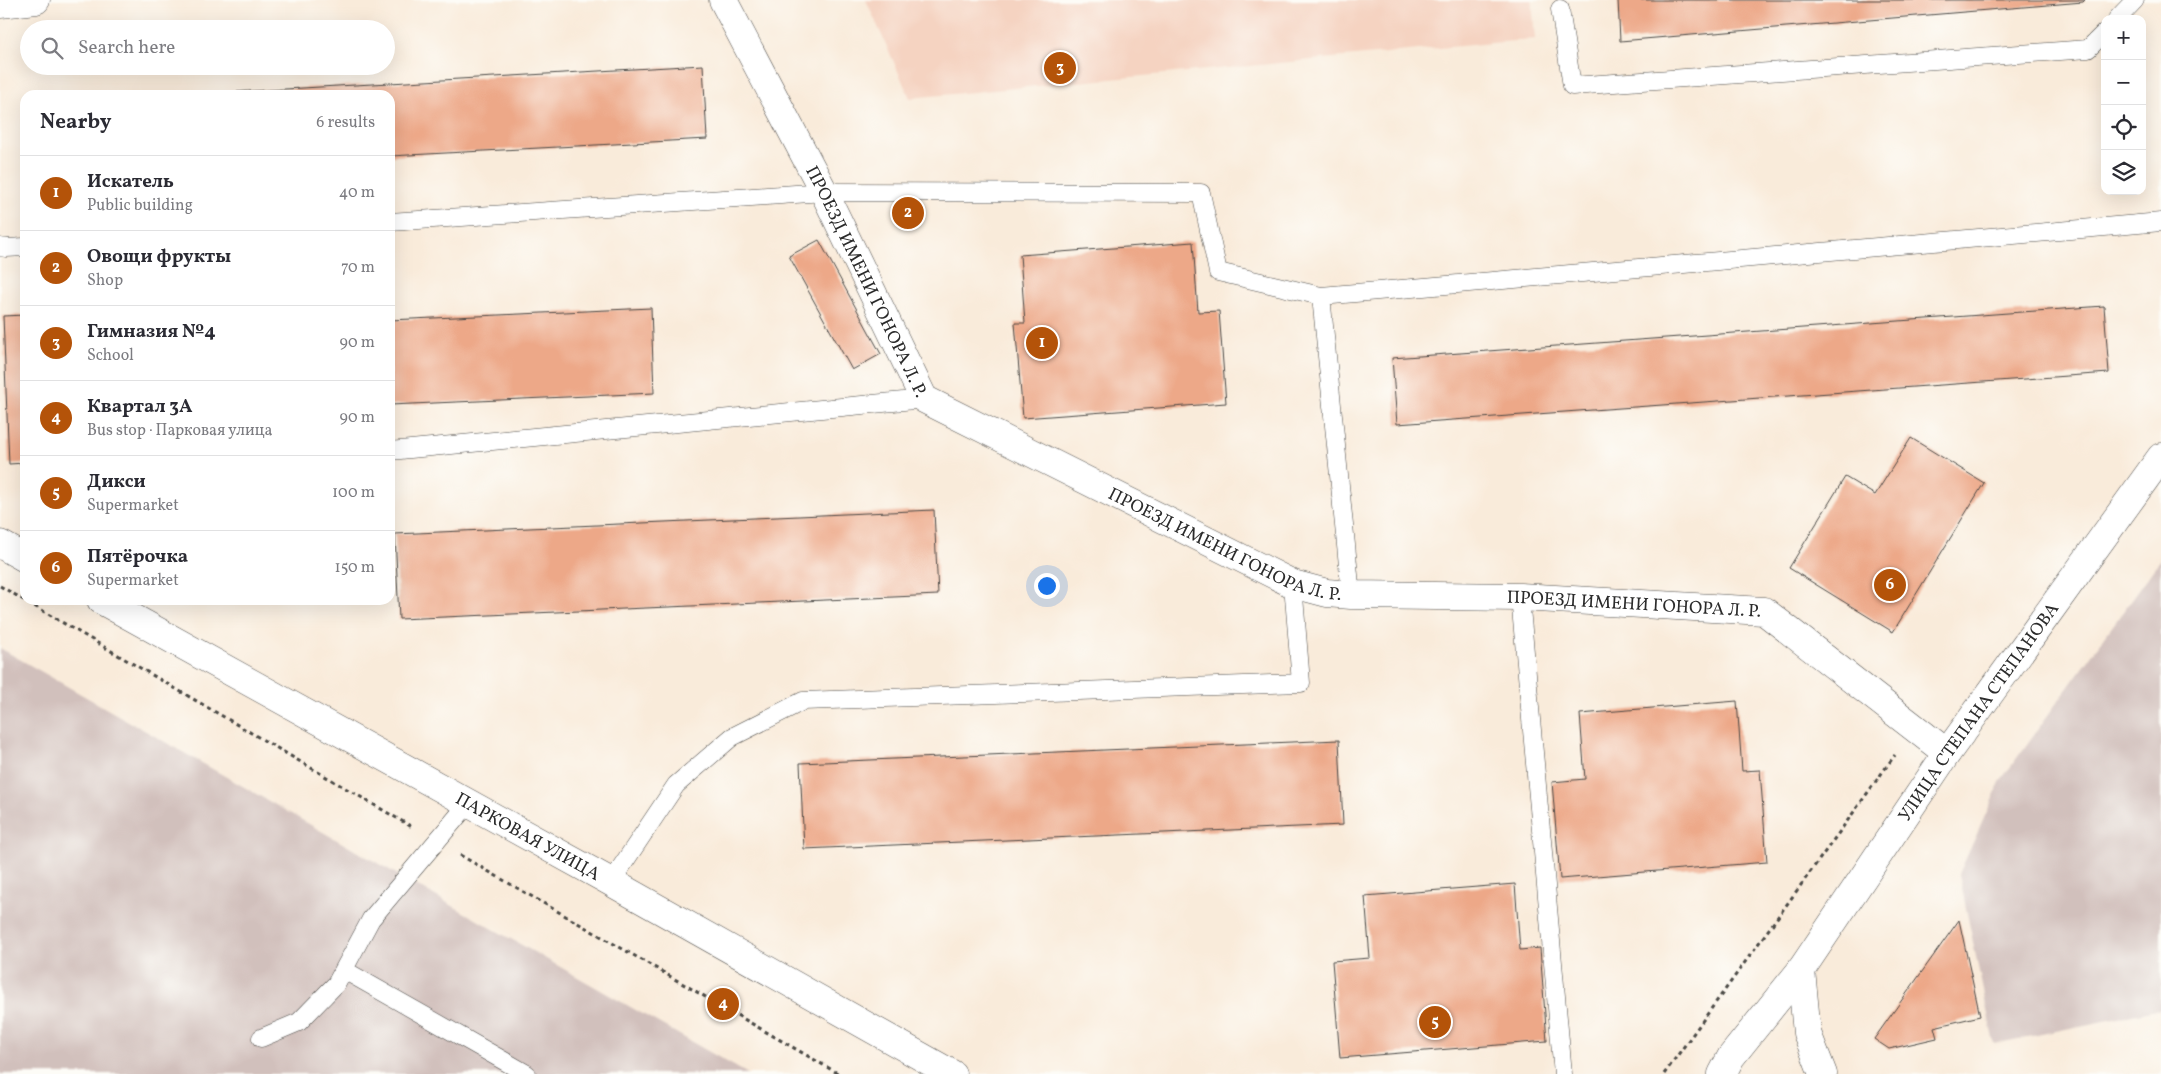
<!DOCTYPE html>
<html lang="en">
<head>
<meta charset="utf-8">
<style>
	:root { --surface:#fff; --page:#f7f7f7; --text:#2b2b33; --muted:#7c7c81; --line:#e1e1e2; --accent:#b45309 }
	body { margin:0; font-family:Vollkorn,serif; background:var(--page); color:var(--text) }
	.controls { position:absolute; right:15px; top:15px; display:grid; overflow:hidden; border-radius:10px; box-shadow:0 5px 20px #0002 }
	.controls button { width:45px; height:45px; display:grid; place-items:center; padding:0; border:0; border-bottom:1px solid var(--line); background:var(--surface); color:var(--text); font:25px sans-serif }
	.you { position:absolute; left:1046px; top:585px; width:18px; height:18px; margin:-12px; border:4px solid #fff; border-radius:50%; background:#1a73e8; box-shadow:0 0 0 8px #1a73e833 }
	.badge { display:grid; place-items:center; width:32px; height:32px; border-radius:50%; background:var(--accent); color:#fff; font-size:16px; font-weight:700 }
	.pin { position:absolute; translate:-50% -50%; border:2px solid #fff; box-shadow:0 1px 5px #0006 }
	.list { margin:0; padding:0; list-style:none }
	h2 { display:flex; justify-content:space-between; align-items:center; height:65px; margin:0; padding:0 20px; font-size:21px }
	h2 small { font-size:16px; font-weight:400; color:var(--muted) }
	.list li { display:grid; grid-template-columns:32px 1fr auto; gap:15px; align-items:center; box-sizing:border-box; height:75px; padding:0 20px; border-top:1px solid var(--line) }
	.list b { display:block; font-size:19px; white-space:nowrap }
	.list p { margin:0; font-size:16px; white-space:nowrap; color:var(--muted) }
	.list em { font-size:16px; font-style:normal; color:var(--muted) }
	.icon { flex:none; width:28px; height:28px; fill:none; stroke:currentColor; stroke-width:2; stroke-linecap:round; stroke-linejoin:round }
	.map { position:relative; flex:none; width:2161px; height:1074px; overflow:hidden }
	.search { position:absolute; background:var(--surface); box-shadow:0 5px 20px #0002; left:20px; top:20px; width:375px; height:55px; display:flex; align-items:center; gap:12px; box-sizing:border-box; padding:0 18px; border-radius:28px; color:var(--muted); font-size:19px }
	.panel { position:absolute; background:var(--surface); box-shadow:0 5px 20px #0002; left:20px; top:90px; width:375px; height:515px; border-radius:15px }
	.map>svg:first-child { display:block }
	.built { fill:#f5d3c1 }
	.industrial { fill:#d1c0bc }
	.building { fill:#eda888 }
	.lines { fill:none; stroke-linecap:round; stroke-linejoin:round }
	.service-casing { stroke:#4a4845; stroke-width:19 }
	.minor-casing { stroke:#4a4845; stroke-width:29 }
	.tertiary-casing { stroke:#4a4845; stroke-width:29 }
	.secondary-casing { stroke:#4a4845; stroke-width:29 }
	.path { stroke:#4a4845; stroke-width:3; stroke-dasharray:4 4; stroke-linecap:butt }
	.service { stroke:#fff; stroke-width:18 }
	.minor { stroke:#fff; stroke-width:28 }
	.tertiary { stroke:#fff; stroke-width:28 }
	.secondary { stroke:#fff; stroke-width:28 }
	.labels { text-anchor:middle; stroke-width:4; stroke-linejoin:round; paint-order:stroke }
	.street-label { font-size:18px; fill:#2b2b2b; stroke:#fdfcf7 }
</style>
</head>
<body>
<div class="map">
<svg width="2161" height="1074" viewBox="0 0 2161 1074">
	<rect width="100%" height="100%" fill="#fdfcf7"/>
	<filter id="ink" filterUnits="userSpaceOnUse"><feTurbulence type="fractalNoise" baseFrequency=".02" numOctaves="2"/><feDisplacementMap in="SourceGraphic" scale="10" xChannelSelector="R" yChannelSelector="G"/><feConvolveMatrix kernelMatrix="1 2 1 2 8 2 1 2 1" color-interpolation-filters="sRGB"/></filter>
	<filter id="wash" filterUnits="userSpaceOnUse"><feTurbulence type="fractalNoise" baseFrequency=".0096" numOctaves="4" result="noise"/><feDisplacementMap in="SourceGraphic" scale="20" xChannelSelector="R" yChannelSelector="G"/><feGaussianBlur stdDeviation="1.12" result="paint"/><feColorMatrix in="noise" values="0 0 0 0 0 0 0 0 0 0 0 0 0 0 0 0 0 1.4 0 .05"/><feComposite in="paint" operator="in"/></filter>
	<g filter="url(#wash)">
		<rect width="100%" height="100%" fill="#f9ebda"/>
		<!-- built -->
		<path class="built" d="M 866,0 L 1532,0 L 1535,39 L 910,98 Z"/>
		<!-- industrial -->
		<path class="industrial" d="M 2161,559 L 2161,1009 L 1994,1044 L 1959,874 L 2001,780 Z
			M 0,648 L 748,1074 L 0,1074 Z"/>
		<g id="blocks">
			<!-- building -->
			<path class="building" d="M 1618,0 L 2085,0 L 2083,2 L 1620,41 Z
				M 703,65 L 707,139 L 390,156 L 390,95 L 181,95 Z
				M 819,240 L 881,354 L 852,370 L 789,256 Z
				M 1193,242 L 1198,312 L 1219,311 L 1226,403 L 1023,418 L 1015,323 L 1025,323 L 1020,255 Z
				M 2104,306 L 2109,373 L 1397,424 L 1392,358 Z
				M 651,308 L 654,393 L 390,405 L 390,320 Z
				M 25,315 L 25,463 L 9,464 L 3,316 Z
				M 1911,438 L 1984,483 L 1893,632 L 1789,568 L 1845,477 L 1875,495 Z
				M 934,510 L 938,595 L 399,619 L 395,534 Z
				M 1737,701 L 1742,771 L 1760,770 L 1767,862 L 1560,879 L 1552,782 L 1585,779 L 1580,714 Z
				M 1339,740 L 1343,825 L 804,849 L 800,763 Z
				M 1515,884 L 1520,950 L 1540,948 L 1547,1041 L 1340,1058 L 1332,961 L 1370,958 L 1365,896 Z
				M 1959,920 L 1980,1016 L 1934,1027 L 1937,1038 L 1889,1049 L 1874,1039 Z"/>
		</g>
	</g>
	<g filter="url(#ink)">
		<use href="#blocks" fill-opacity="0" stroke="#4a4845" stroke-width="1"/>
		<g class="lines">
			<defs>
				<path id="service" d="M 1560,9 L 1572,86 L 2088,49 L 2105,32
					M 2117,19 L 2135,0
					M 390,222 L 824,192 L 1201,193 L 1218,272 L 1321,296 L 1351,595
					M 0,247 L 6,248 L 25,247
					M 1321,296 L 2161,222
					M 390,451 L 924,399
					M 1520,597 L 1563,1074
					M 611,882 L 676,785 L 732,737 L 803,701 L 1301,683 L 1293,584
					M 344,970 L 527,1074
					M 261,1038 L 299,1022 L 336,984 L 371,919 L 468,804"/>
				<g id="minor">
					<path id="s1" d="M 723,0 L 824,192 L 924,399 L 1293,584 L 1327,593 L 1351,595 L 1520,597 L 1764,611 L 1947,753"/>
					<path d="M 0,4 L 36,0"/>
				</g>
				<g id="tertiary">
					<path d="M 1801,970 L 1807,1033 L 1823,1074"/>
					<path id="s2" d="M 1722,1074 L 1731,1057 L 1801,970 L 1947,753 L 2161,457"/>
				</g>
				<g id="secondary">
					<path d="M 0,544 L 25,558"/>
					<path id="s3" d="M 101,600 L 611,882 L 952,1074"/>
				</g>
			</defs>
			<!-- service casing -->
			<use href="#service" class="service-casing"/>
			<!-- minor casing -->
			<use href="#minor" class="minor-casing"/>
			<!-- tertiary casing -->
			<use href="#tertiary" class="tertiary-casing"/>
			<!-- secondary casing -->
			<use href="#secondary" class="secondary-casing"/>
			<!-- path -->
			<path class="path" d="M 0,586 L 412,827
				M 460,855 L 839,1074
				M 1664,1074 L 1895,755"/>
			<!-- service -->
			<use href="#service" class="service"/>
			<!-- minor -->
			<use href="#minor" class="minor"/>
			<!-- tertiary -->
			<use href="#tertiary" class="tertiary"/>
			<!-- secondary -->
			<use href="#secondary" class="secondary"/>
		</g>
	</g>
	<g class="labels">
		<!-- street labels -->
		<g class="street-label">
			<text dy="6" stroke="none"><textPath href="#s1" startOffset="316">ПРОЕЗД ИМЕНИ ГОНОРА Л. Р.</textPath></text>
			<text dy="6" stroke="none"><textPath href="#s1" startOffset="782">ПРОЕЗД ИМЕНИ ГОНОРА Л. Р.</textPath></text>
			<text dy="6" stroke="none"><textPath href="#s1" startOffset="1202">ПРОЕЗД ИМЕНИ ГОНОРА Л. Р.</textPath></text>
			<text dy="6" stroke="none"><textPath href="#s2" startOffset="444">УЛИЦА СТЕПАНА СТЕПАНОВА</textPath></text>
			<text dy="6" stroke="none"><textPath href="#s3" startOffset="488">ПАРКОВАЯ УЛИЦА</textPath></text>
		</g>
	</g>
</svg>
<div class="controls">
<button>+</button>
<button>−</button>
<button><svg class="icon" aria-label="locate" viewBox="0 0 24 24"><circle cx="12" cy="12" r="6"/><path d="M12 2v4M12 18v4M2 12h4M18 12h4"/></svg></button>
<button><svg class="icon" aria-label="layers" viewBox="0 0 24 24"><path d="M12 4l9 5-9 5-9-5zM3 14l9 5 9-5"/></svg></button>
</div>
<div class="you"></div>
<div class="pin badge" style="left:1042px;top:343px">1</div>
<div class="pin badge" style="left:908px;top:213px">2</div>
<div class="pin badge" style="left:1060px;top:68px">3</div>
<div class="pin badge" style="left:723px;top:1004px">4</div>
<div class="pin badge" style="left:1435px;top:1022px">5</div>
<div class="pin badge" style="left:1890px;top:585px">6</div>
<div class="search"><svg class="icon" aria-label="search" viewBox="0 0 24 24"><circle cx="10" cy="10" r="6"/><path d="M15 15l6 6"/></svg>Search here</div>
<section class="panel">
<h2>Nearby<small>6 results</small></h2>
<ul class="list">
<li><span class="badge">1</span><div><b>Искатель</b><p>Public building</p></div><em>40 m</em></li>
<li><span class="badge">2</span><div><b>Овощи фрукты</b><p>Shop</p></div><em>70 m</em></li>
<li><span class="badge">3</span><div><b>Гимназия №4</b><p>School</p></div><em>90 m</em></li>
<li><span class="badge">4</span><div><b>Квартал 3А</b><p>Bus stop · Парковая улица</p></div><em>90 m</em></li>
<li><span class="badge">5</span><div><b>Дикси</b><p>Supermarket</p></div><em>100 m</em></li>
<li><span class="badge">6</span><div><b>Пятёрочка</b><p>Supermarket</p></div><em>150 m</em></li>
</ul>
</section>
</div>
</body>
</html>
